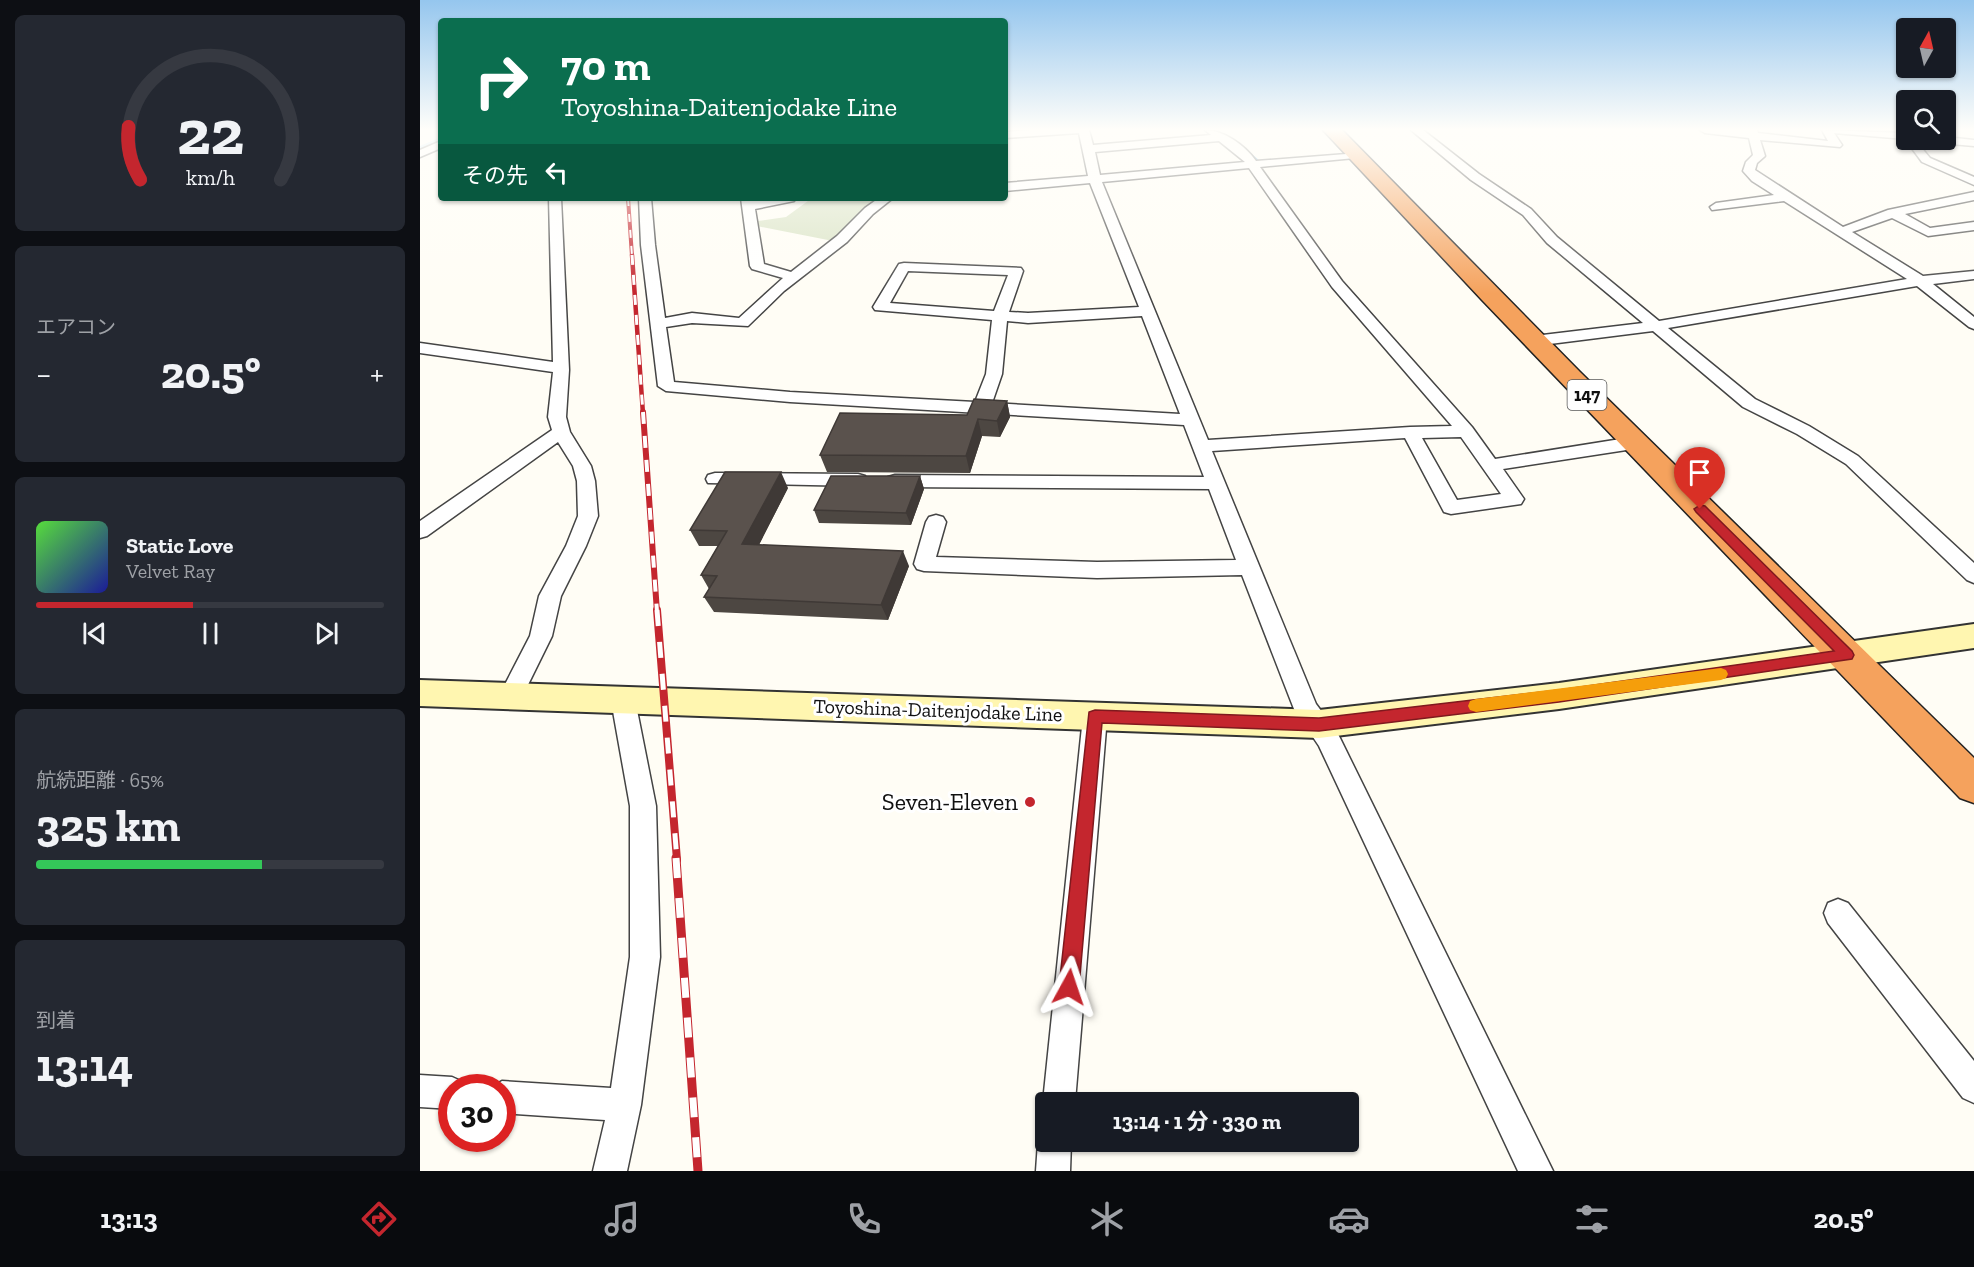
<!DOCTYPE html>
<html lang="ja">
<meta charset="utf-8">
<style>
body{margin:0;font-family:"Zilla Slab","Noto Sans JP",serif;background:#242831;color:#f1f3f6;height:100vh;display:flex;flex-direction:column;font-size:22px;white-space:nowrap}
*{box-sizing:border-box;margin:0}
p{font-size:20px;color:#9ea1a6}
.icon{flex:none;width:33px;height:33px;fill:none;stroke:currentColor;stroke-width:2;stroke-linecap:round;stroke-linejoin:round}
.map{position:relative;flex:1;overflow:hidden}
.sheet{display:flex;flex-direction:column;gap:15px;padding:15px;background:#0d0f14;width:420px}
.sheet>*{flex:none}
.top-card{position:absolute;left:18px;top:18px;width:570px;height:183px;border-radius:6px;box-shadow:0 2px 4px #0004;background:#0b6e4f;color:#fff;overflow:hidden}
.needle{width:39px;rotate:8deg}
.buttons{position:absolute;left:1476px;top:18px;display:grid;gap:12px}
.buttons a{display:grid;place-items:center;width:60px;height:60px;border-radius:6px;background:#171b24;box-shadow:0 2px 4px #0004;font-size:30px}
.speed{position:absolute;left:18px;top:1074px;display:flex;gap:12px;font-size:30px;font-weight:700;text-align:center}
.speed>*{display:grid;place-content:center;width:78px;height:78px;border-radius:50%;background:#171b24;box-shadow:0 2px 4px #0004;line-height:1}
.speed .limit{border:9px solid #d22;background:#fff;color:#111}
.pin{position:absolute;display:grid;place-items:center;width:51px;height:51px;color:#fff;margin:-62px -26px;border-radius:50% 50% 50% 0;rotate:-45deg;box-shadow:0 0 6px #0007}
.pin .icon{rotate:45deg}
.me{position:absolute;width:66px;margin:-33px;rotate:5deg;stroke-linejoin:round;filter:drop-shadow(0 0 4px #0008)}
.turn{display:flex;align-items:center;gap:21px;height:126px;padding:0 24px;font-size:27px}
.turn .icon{width:78px;height:78px;stroke-width:2.5}
.turn b{display:block;font-size:42px;line-height:51px}
.then{display:flex;align-items:center;height:57px;padding:0 24px;background:#0003;gap:12px;font-size:22px}
.big{font-size:45px;font-weight:700;line-height:1.1}
.sheet .card{flex:1;display:flex;flex-direction:column;justify-content:center;gap:9px;min-width:0;padding:0 21px;border-radius:9px;background:#242831}
.sheet .dial{align-items:center;gap:0}
.dial svg{height:156px;overflow:visible;fill:none;stroke:#363941;stroke-width:7;stroke-linecap:round;text-anchor:middle}
.dial text{fill:#f1f3f6;stroke:none}
.song{display:flex;align-items:center;gap:18px}
.cover{width:72px;height:72px;border-radius:9px;background:linear-gradient(135deg,hsl(110 70% 55%),hsl(240 70% 35%))}
.played{height:6px;border-radius:3px;background:linear-gradient(90deg,#c4262e 45%,#363941 45%)}
.keys{display:flex;justify-content:space-around;direction:ltr}
.heat{display:flex;justify-content:space-between;align-items:center;font-size:33px;direction:ltr}
.charge{height:9px;border-radius:4px;background:linear-gradient(90deg,#34c759 65%,#363941 0)}
.trip{position:absolute;left:615px;top:1092px;width:324px;height:60px;border-radius:6px;background:#171b24;box-shadow:0 2px 4px #0004;font-weight:700;line-height:60px;text-align:center}
.tab-bar{display:flex;height:96px;justify-content:space-around;align-items:center;background:#090b0e;color:#9ea1a6}
.tab-bar .icon{width:42px;height:42px}
.tab-bar .selected{color:#c4262e}
.tab-bar b{font-size:27px;color:#f1f3f6}
main{display:flex;flex:1;min-height:0}
.map>svg:first-child{display:block}
.cemetery{fill:#d9e3c4}
.lines{fill:none;stroke-linecap:round;stroke-linejoin:round}
.stream{stroke:#3f96cf;stroke-width:4}
.canal{fill:#b9e0f7;fill-rule:evenodd}
.street-casing{stroke:#444;stroke-width:3}
.secondary-casing{stroke:#333;stroke-width:4}
.highway-casing{stroke:#222;stroke-width:3}
.street{fill:#fff;fill-rule:evenodd}
.secondary{fill:#fff6b0;fill-rule:evenodd}
.highway{fill:#f5a25d;fill-rule:evenodd}
.rail-far4-casing{stroke:#c4262e;stroke-width:4}
.rail-far3-casing{stroke:#c4262e;stroke-width:4.5}
.rail-far2-casing{stroke:#c4262e;stroke-width:6}
.rail-far1-casing{stroke:#c4262e;stroke-width:8}
.rail-casing{stroke:#c4262e;stroke-width:9}
.rail-far4{stroke:#fff;stroke-width:2;stroke-dasharray:8;stroke-linecap:butt}
.rail-far3{stroke:#fff;stroke-width:3;stroke-dasharray:10;stroke-linecap:butt}
.rail-far2{stroke:#fff;stroke-width:4;stroke-dasharray:12;stroke-linecap:butt}
.rail-far1{stroke:#fff;stroke-width:5;stroke-dasharray:16;stroke-linecap:butt}
.rail{stroke:#fff;stroke-width:7;stroke-dasharray:20;stroke-linecap:butt}
.wall{fill:#4d4742}
.shaded-wall{fill:#3f3936}
.building{fill:#5a524d;stroke:#3f3936;stroke-width:1.5}
.route{fill:#c4262e;stroke:#7f191e;stroke-width:1.5}
.slow{fill:#f59e0b}
.poi-dot{fill:#c4262e;stroke:#fff;stroke-width:2}
.labels{text-anchor:middle;stroke-width:6;stroke-linejoin:round;paint-order:stroke}
.shield{fill:#fff;stroke:#585858;stroke-width:1.5}
.shield-label{font-size:18px;font-weight:bold;fill:#111}
.street-label{font-size:20px;fill:#111;stroke:#fff}
.near-poi-label{font-size:24px;fill:#111;stroke:#fff;text-anchor:end}
</style>
<main>
<section class="sheet">
<div class="card dial"><svg viewBox="0 0 100 80">
<path d="M14 69A42 42 0 1 1 86 69"/>
<path d="M14 69A42 42 0 0 1 8 42" stroke="#c4262e"/>
<text x="50" y="56" font-size="32" font-weight="700">22</text>
<text x="50" y="72" font-size="11">km/h</text>
</svg></div>
<div class="card"><p>エアコン</p>
<div class="heat"><a>−</a><b class="big">20.5°</b><a>+</a></div>
</div>
<div class="card">
<div class="song"><i class="cover"></i><div><b>Static Love</b><p>Velvet Ray</p></div></div>
<div class="played"></div>
<div class="keys"><svg class="icon" aria-label="previous" viewBox="0 0 24 24"><path d="M18 5L8 12l10 7zM5 5v14"/></svg><svg class="icon" aria-label="pause" viewBox="0 0 24 24"><path d="M8 5v14M16 5v14"/></svg><svg class="icon" aria-label="next" viewBox="0 0 24 24"><path d="M6 5l10 7-10 7zM19 5v14"/></svg></div>
</div>
<div class="card"><p>航続距離 · 65%</p><b class="big">325 km</b><div class="charge"></div></div>
<div class="card"><p>到着</p><b class="big">13:14</b></div>
</section>
<div class="map">
<svg width="1554" height="1171" viewBox="0 0 1554 1171">
<rect width="100%" height="100%" fill="#fffdf5"/>
<!-- cemetery -->
<path class="cemetery" d="M392,198H461C441,210 427,223 413,241L337,226L338,221L366,217Z"/>
<g class="lines">
<!-- stream -->
<path class="stream" d="M823,149L837,161"/>
<!-- canal -->
<path class="canal" d="M21,137V146L0,155V146Z"/>
<defs>
<path id="street" d="M611,130H669L673,145L791,135L785,130C803,130 825,145 836,161L939,153L941,155L935,158L840,167L922,281L1052,427L1075,459L1213,437L1219,439L1222,443L1219,447L1213,449L1083,469L1104,499L1101,504L1031,514L1024,512L985,438L792,451L896,704L917,732L1133,1171H1098L899,746L874,709L822,575L677,578L504,571L497,569L494,564L506,522L509,517L516,515L523,517L526,522L516,557L677,562L816,560L789,489L475,487L468,485L466,481L468,477L475,475L784,477L764,425L370,402L246,391L238,386L221,245L219,198H231L235,245L245,318L272,313L319,318L363,278L332,269L330,266L321,198H333L334,201L351,198H376L374,201L335,209L344,264L371,272L417,236L445,208L459,198H473L453,214L427,242L364,291L328,326L272,323L246,327L254,382L370,392L555,402L566,374L572,320L455,310L453,307L479,264L484,263L601,268L603,271L589,312L608,313L719,307L670,183L585,191V183L668,176L659,133L585,138V132ZM799,141L825,162L680,175L675,152ZM829,168L912,287L1032,426L990,427L788,440L682,182ZM488,271L588,275L574,311L470,303ZM722,316L760,414L572,403L582,374L587,321L608,323ZM1041,437L1081,494L1037,500L1002,438Z
M991,130H1003L1059,174L1111,209L1137,237L1239,321L1487,279L1364,201L1292,210L1290,207L1296,203L1354,195L1332,181L1323,171L1326,162L1333,155L1329,138L1285,133L1280,130H1337L1338,133L1408,141L1402,130L1486,133V140H1495L1510,158L1554,177V185L1502,162L1485,139L1414,133L1422,145L1420,147L1340,140L1345,156L1337,163L1335,170L1423,227L1468,210L1554,192V200L1485,214L1510,228L1554,222V230L1508,236L1472,218L1432,232L1503,276L1554,271V279L1513,284L1554,317V329L1549,327L1497,286L1248,328L1335,399L1389,426L1438,456L1554,563V583L1547,580L1426,464L1377,434L1323,407L1233,331L1114,346L1108,344L1106,341L1114,336L1223,323L1127,243L1103,215L1051,180Z
M1526,137L1554,140V146L1519,143L1513,140H1526Z
M21,141V148L0,157V150Z
M129,198H141L149,370L146,417L150,432L171,466L175,481L178,516L166,546L141,596L132,636L99,703L91,706L83,703L79,696L110,636L119,596L146,546L158,516L157,481L153,466L138,442L7,536L0,538V521L132,430L128,417L133,372L0,353V343L133,362Z
M295,473L438,474L445,476L447,480L445,484L438,486L288,483L286,479L288,475Z
M203,690L211,693L215,700L236,806L240,957L221,1105L207,1171H173L185,1120L82,1113V1088H70L82,1081L191,1088L210,957V806L191,700L195,693Z
M675,707L683,710L687,717L655,1102H626V1109L623,1102L663,717L667,710Z
M1418,899L1428,903L1554,1061V1103L1543,1098L1408,923L1404,913L1408,903Z
M0,1075L32,1077L43,1082L46,1088H32V1109L0,1107Z
M626,1129V1142H651L650,1171H616L618,1142Z"/>
<path id="secondary" d="M1554,624V648L1139,709L899,738L0,706V680L899,710L1139,683Z"/>
<path id="highway" d="M903,130H922L1160,372L1554,758V803L1540,798L1062,300Z"/>
</defs>
<!-- street casing -->
<use href="#street" class="street-casing"/>
<!-- secondary casing -->
<use href="#secondary" class="secondary-casing"/>
<!-- highway casing -->
<use href="#highway" class="highway-casing"/>
<!-- street -->
<use href="#street" class="street"/>
<!-- secondary -->
<use href="#secondary" class="secondary"/>
<!-- highway -->
<use href="#highway" class="highway"/>
<defs>
<path id="rail-far4" d="M208,198L212,256"/>
<path id="rail-far3" d="M212,255L223,414"/>
<path id="rail-far2" d="M223,412L237,612"/>
<path id="rail-far1" d="M237,610L257,860"/>
<path id="rail" d="M256,858L278,1171"/>
</defs>
<!-- rail-far4 casing -->
<use href="#rail-far4" class="rail-far4-casing"/>
<!-- rail-far3 casing -->
<use href="#rail-far3" class="rail-far3-casing"/>
<!-- rail-far2 casing -->
<use href="#rail-far2" class="rail-far2-casing"/>
<!-- rail-far1 casing -->
<use href="#rail-far1" class="rail-far1-casing"/>
<!-- rail casing -->
<use href="#rail" class="rail-casing"/>
<!-- rail-far4 -->
<use href="#rail-far4" class="rail-far4"/>
<!-- rail-far3 -->
<use href="#rail-far3" class="rail-far3"/>
<!-- rail-far2 -->
<use href="#rail-far2" class="rail-far2"/>
<!-- rail-far1 -->
<use href="#rail-far1" class="rail-far1"/>
<!-- rail -->
<use href="#rail" class="rail"/>
</g>
<!-- wall -->
<path class="wall" d="M587,401L590,417L580,437L562,436L550,473L407,472L400,455L547,415Z
M500,476L504,489L491,525L399,523L394,510Z
M368,488L339,545L489,566L468,620L294,612L284,597L289,589L281,575L298,546H279L270,530Z"/>
<!-- shaded-wall -->
<path class="shaded-wall" d="M587,401L590,417L580,437L577,421Z
M558,419L562,436L550,473L546,456Z
M361,472L368,488L331,560L322,544Z
M500,476L504,489L491,525L486,513Z
M483,551L489,566L468,620L461,605Z"/>
<!-- building -->
<path class="building" d="M554,399L587,401L577,421L558,419L546,456L400,455L420,413L547,415Z
M305,472H361L322,544L483,551L461,605L284,597L297,576L281,575L307,531L270,530Z
M411,476H500L486,513L394,510Z"/>
<!-- sky -->
<linearGradient id="sky" x2="0" y2="1"><stop stop-color="#95c6ee"/><stop offset="0.44" stop-color="#fffefa"/><stop offset="1" stop-color="#fffefa" stop-opacity="0"/></linearGradient>
<rect width="1554" height="294" fill="url(#sky)"/>
<!-- route -->
<path class="route" d="M1280,505L1285,506L1432,651L1434,655L1432,659L1139,702L899,731L682,723L659,987L656,994L649,997L642,994L639,987L669,712L675,710L899,718L1139,690L1414,651L1276,512L1274,509Z"/>
<!-- slow -->
<path class="slow" d="M1301,668L1306,670L1308,674L1306,678L1301,680L1056,712L1050,710L1048,706L1050,701L1056,699Z"/>
<!-- markers -->
<circle class="poi-dot" cx="610" cy="802" r="6"/>
<g class="labels">
<!-- shield labels -->
<rect class="shield" x="1147.5" y="380" width="39" height="30" rx="4.5"/>
<g class="shield-label">
<text x="1167" y="401">147</text>
</g>
<!-- street labels -->
<g class="street-label">
<text transform="translate(518 710) rotate(2)" y="7">Toyoshina-Daitenjodake Line</text>
</g>
<!-- near-poi labels -->
<g class="near-poi-label">
<text x="598" y="810">Seven-Eleven</text>
</g>
</g>
</svg>
<div class="buttons">
<a><svg class="needle" viewBox="-14 -14 28 28"><path d="M0-13l5 13h-10z" fill="#e53935"/><path d="M0 13l5-13h-10z" fill="#9ea1a6"/></svg></a>
<a><svg class="icon" aria-label="search" viewBox="0 0 24 24"><circle cx="10" cy="10" r="6"/><path d="M15 15l6 6"/></svg></a>
</div>
<div class="speed"><div class="limit">30</div></div>
<div class="pin" style="left:1280px;top:509px;background:#d93025"><svg class="icon" aria-label="arrive" viewBox="0 0 24 24"><path d="M6 21V4h12l-3 4 3 4H6"/></svg></div>
<svg class="me" style="left:649px;top:987px" viewBox="-20 -20 40 40"><path d="M0-17L14 15 0 8-14 15z" fill="#c4262e" stroke="#fff" stroke-width="4"/></svg>
<div class="trip">13:14 · 1 分 · 330 m</div>
<div class="top-card">
<div class="turn"><svg class="icon" aria-label="right" viewBox="0 0 24 24"><path d="M7 20v-9h11M14 6l5 5-5 5"/></svg><div><b>70 m</b>Toyoshina-Daitenjodake Line</div></div>
<div class="then">その先<svg class="icon" aria-label="left" viewBox="0 0 24 24"><path d="M17 20v-9H6M10 6l-5 5 5 5"/></svg></div>
</div>
</div>
</main>
<nav class="tab-bar">
<b>13:13</b>
<svg class="icon selected" aria-label="directions" viewBox="0 0 24 24"><path d="M12 3l9 9-9 9-9-9zM9 14v-3h6M13 9l2 2-2 2"/></svg>
<svg class="icon" aria-label="music" viewBox="0 0 24 24"><path d="M9 18V5l10-2v13"/><circle cx="6" cy="18" r="3"/><circle cx="16" cy="16" r="3"/></svg>
<svg class="icon" aria-label="phone" viewBox="0 0 24 24"><path d="M5 4h4l2 5-3 2q2 4 5 5l2-3 5 2v4C11 20 4 13 5 4z"/></svg>
<svg class="icon" aria-label="climate" viewBox="0 0 24 24"><path d="M12 3v18M4 7l16 10M4 17L20 7"/></svg>
<svg class="icon" aria-label="car" viewBox="0 0 24 24"><path d="M5 17H2v-5l4-1 3-4h7l3 4 3 1v5h-3M9 17h6M6 11h13"/><circle cx="7" cy="17" r="2"/><circle cx="17" cy="17" r="2"/></svg>
<svg class="icon" aria-label="filters" viewBox="0 0 24 24"><path d="M4 7h16M4 17h16"/><circle cx="9" cy="7" r="2"/><circle cx="15" cy="17" r="2"/></svg>
<b>20.5°</b>
</nav>
